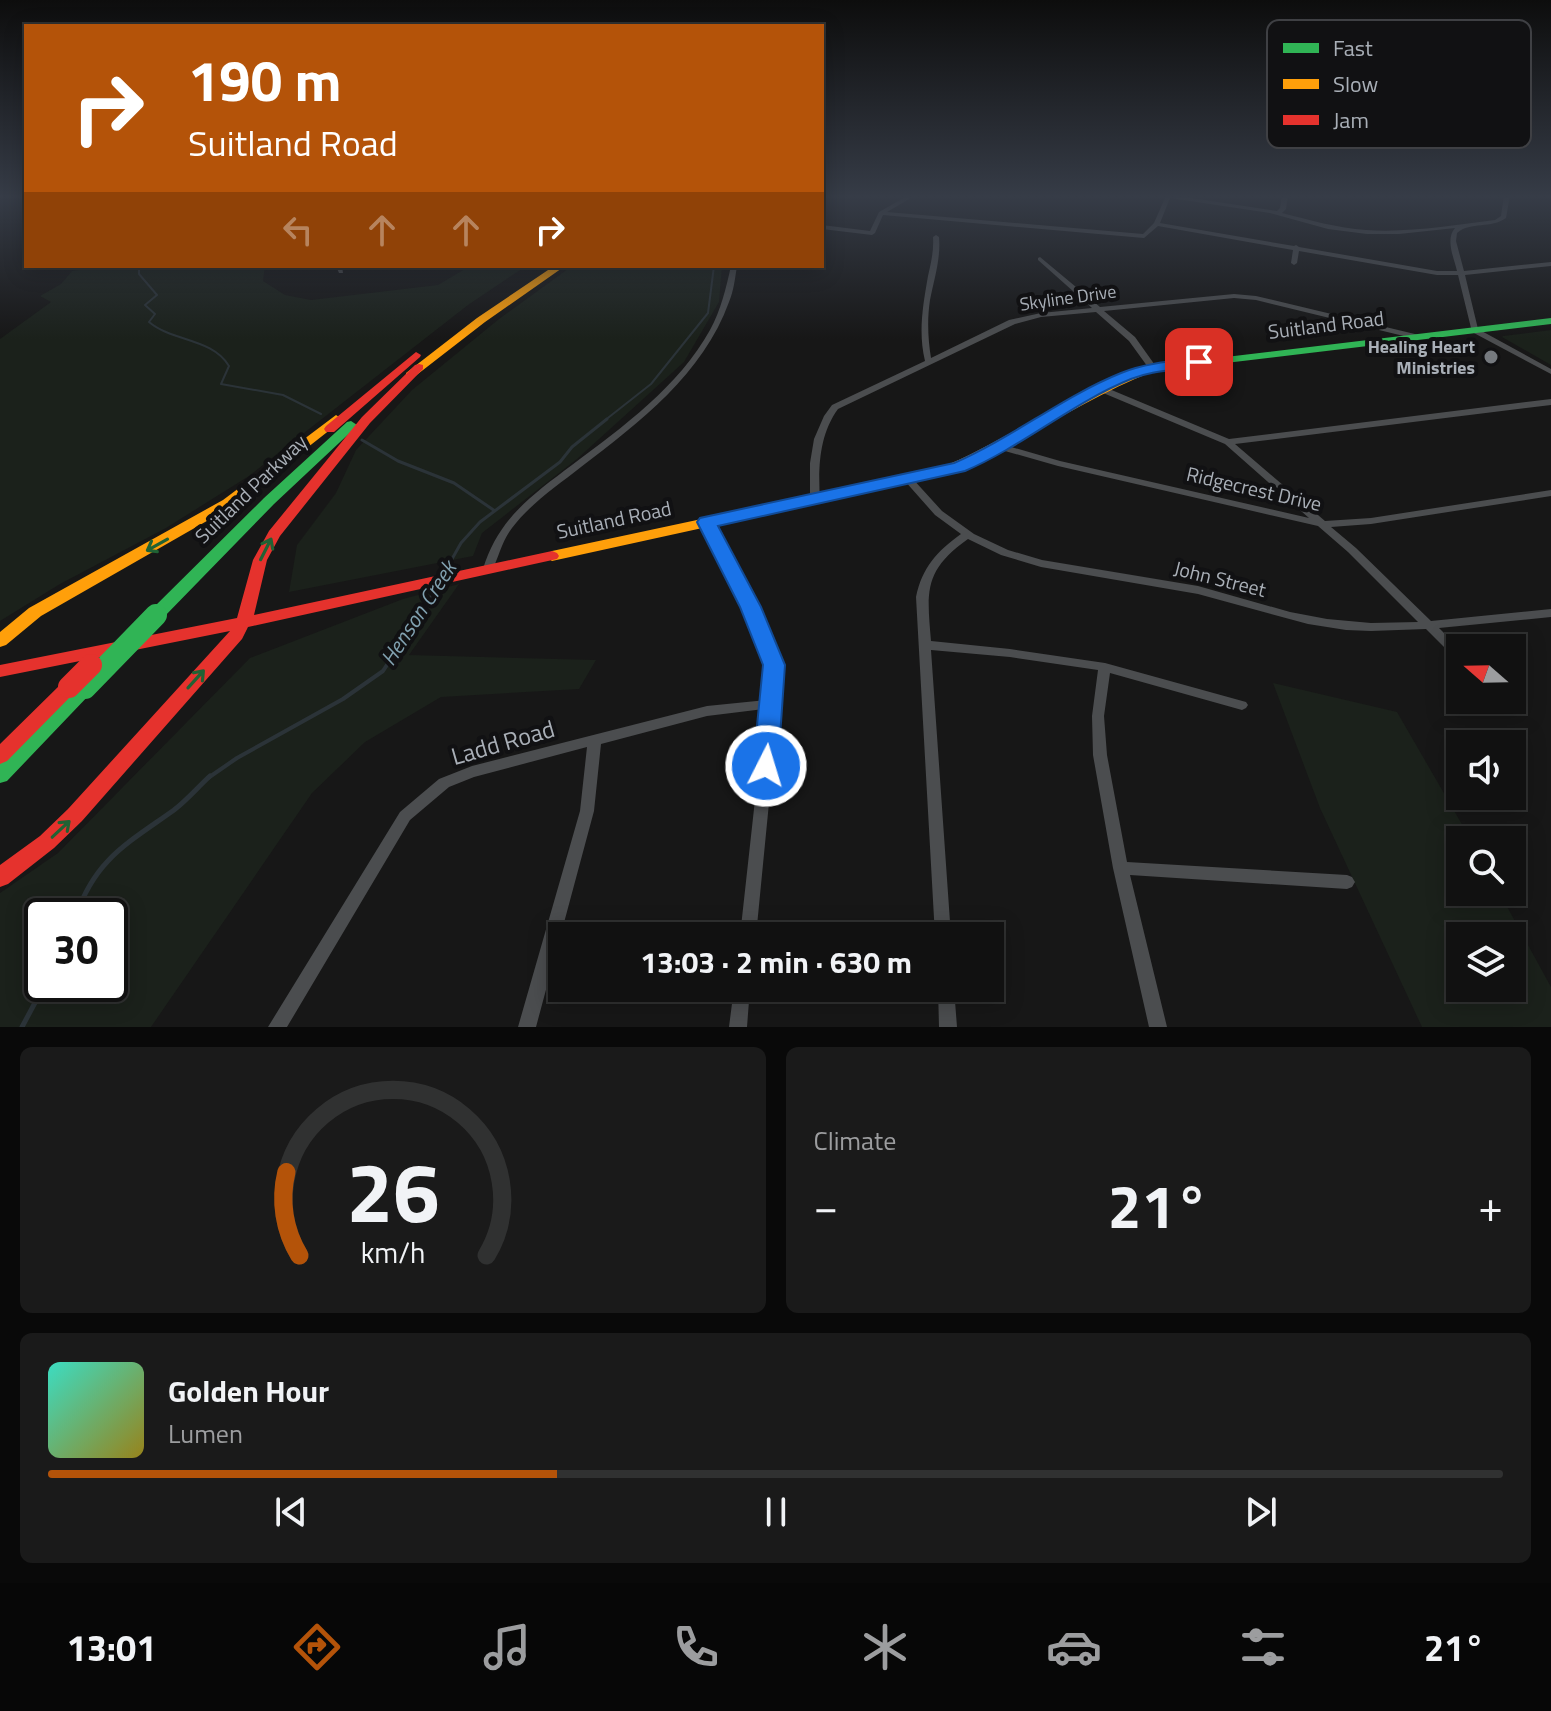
<!DOCTYPE html>
<meta charset="utf-8">
<style>
body{margin:0;font-family:"Titillium Web",sans-serif;background:#1a1a1a;color:#f1f3f6;height:100vh;display:flex;flex-direction:column;font-size:30px;white-space:nowrap}
*{box-sizing:border-box;margin:0}
p{font-size:26px;color:#9c9d9f}
.icon{flex:none;width:44px;height:44px;fill:none;stroke:currentColor;stroke-width:2;stroke-linecap:round;stroke-linejoin:round}
.map{position:relative;height:1027px;overflow:hidden}
.drawer{display:flex;flex-direction:column;gap:20px;padding:20px;background:#090909;flex:1}
.drawer>*{flex:none}
.top-card{position:absolute;left:24px;top:24px;width:800px;height:244px;border-radius:0px;box-shadow:0 4px 20px #0003,0 0 0 2px #303131;background:#b45309;color:#fff;overflow:hidden}
.needle{width:52px;rotate:290deg}
.buttons{position:absolute;left:1446px;top:634px;display:grid;gap:16px}
.buttons a{display:grid;place-items:center;width:80px;height:80px;border-radius:0px;background:#111;box-shadow:0 4px 20px #0003,0 0 0 2px #303131;font-size:40px}
.speed{position:absolute;left:24px;top:898px;display:flex;gap:16px;font-size:40px;font-weight:700;text-align:center}
.speed>*{display:grid;place-content:center;width:104px;height:104px;border-radius:50%;background:#111;box-shadow:0 4px 20px #0003,0 0 0 2px #303131;line-height:1}
.speed .limit{border:4px solid #111;border-radius:12px;background:#fff;color:#111}
.pin{position:absolute;display:grid;place-items:center;width:68px;height:68px;color:#fff;margin:-34px;border-radius:16px;box-shadow:0 4px 12px #0006}
.me{position:absolute;width:88px;margin:-44px;rotate:5deg;stroke-linejoin:round;filter:drop-shadow(0 0 6px #0008)}
.turn{display:flex;align-items:center;gap:28px;height:168px;padding:0 32px;font-size:36px}
.turn .icon{width:104px;height:104px;stroke-width:2.5}
.turn b{display:block;font-size:56px;line-height:68px}
.lanes{display:flex;align-items:center;height:76px;padding:0 32px;background:#0003;justify-content:center;gap:40px;direction:ltr}
.lanes .off{opacity:.35}
.big{font-size:60px;font-weight:700;line-height:1.1}
.drawer .widget{flex:1;display:flex;flex-direction:column;justify-content:center;gap:12px;min-width:0;padding:0 28px;border-radius:12px;background:#1a1a1a}
.drawer .dial{align-items:center;gap:0}
.dial svg{height:208px;overflow:visible;fill:none;stroke:#303131;stroke-width:7;stroke-linecap:round;text-anchor:middle}
.dial text{fill:#f1f3f6;stroke:none}
.song{display:flex;align-items:center;gap:24px}
.cover{width:96px;height:96px;border-radius:12px;background:linear-gradient(135deg,hsl(170 70% 55%),hsl(50 70% 35%))}
.played{height:8px;border-radius:4px;background:linear-gradient(90deg,#b45309 35%,#303131 35%)}
.keys{display:flex;justify-content:space-around;direction:ltr}
.heat{display:flex;justify-content:space-between;align-items:center;font-size:44px;direction:ltr}
.drawer .tiles{flex:1;display:grid;gap:20px;grid-template-columns:1fr 1fr}
.widget:last-child{grid-column:span 2}
.trip{position:absolute;left:548px;top:922px;width:456px;height:80px;border-radius:0px;background:#111;box-shadow:0 4px 20px #0003,0 0 0 2px #303131;font-weight:700;line-height:80px;text-align:center}
.tabs{display:flex;height:128px;justify-content:space-around;align-items:center;background:#070707;color:#9c9d9f}
.tabs .icon{width:56px;height:56px}
.tabs .selected{color:#b45309}
.tabs b{font-size:36px;color:#f1f3f6}
.map>svg:first-child{display:block}
.green{fill:#1b211b;fill-rule:evenodd}
.lines{fill:none;stroke-linecap:round;stroke-linejoin:round}
.stream-far3{stroke:#2b3338;stroke-width:2}
.stream-far2{stroke:#2b3338;stroke-width:3}
.stream-far1{stroke:#2b3338;stroke-width:4}
.stream{stroke:#2b3338;stroke-width:5}
.street{fill:#4b4d4f;fill-rule:evenodd}
.fast{fill:#30b455;fill-rule:evenodd}
.slow{fill:#ff9f0a;fill-rule:evenodd}
.jam{fill:#e5322d;fill-rule:evenodd}
.fast-bridge{stroke:#30b455;stroke-width:22}
.jam-bridge{stroke:#e5322d;stroke-width:22}
.oneway{stroke:#206234}
.route{fill:#1a73e8;stroke:#114b97;stroke-width:2}
.poi-dot{fill:#767a7f;stroke:#111113;stroke-width:3}
.labels{text-anchor:middle;stroke-width:8;stroke-linejoin:round;paint-order:stroke}
.far-street-label{font-size:18px;fill:#a9afb7;stroke:#111113}
.far-poi-label{font-size:18px;font-weight:bold;fill:#a9afb7;stroke:#111113;text-anchor:end}
.street-label{font-size:20px;fill:#a9afb7;stroke:#111113}
.water-label{font-size:22px;font-style:italic;fill:#81a1b0;stroke:#111113}
.near-street-label{font-size:24px;fill:#a9afb7;stroke:#111113}
.key{fill:#111113;stroke:#3f4044;stroke-width:2}
.key-label{font-size:22px;fill:#a9afb7}
</style>
<div class="map">
<svg width="1551" height="1027" viewBox="0 0 1551 1027">
<rect width="100%" height="100%" fill="#171717"/>
<!-- green -->
<path class="green" d="M110,266H265L263,281L285,295L311,300L438,285L470,266H526L468,305L249,476L166,528L60,584L0,621V339L51,302L40,296L61,284L72,271Z
M572,266H722L719,302L684,362L577,459L482,533L473,556L289,592L297,545L336,493L356,450L412,390L499,319Z
M1551,330V365L1502,337L1503,336Z
M459,584L409,655L596,660L579,689L441,697L365,742L312,793L151,1027H0V893L58,853L250,658L403,599ZM110,916V984H42V916Z
M1273,683L1397,712L1471,840H1460V892H1499L1551,987V1027H1422L1320,808ZM1460,936H1512V988H1460Z"/>
<g class="lines">
<!-- stream-far3 -->
<path class="stream-far3" d="M139,266V274L157,295L145,305L155,314L149,322C173,342 212,338 229,366L221,384L283,395L321,414
M604,421L651,384L708,313L714,266"/>
<!-- stream-far2 -->
<path class="stream-far2" d="M362,440L398,461L454,483L495,511
M443,575L461,543L480,522L560,462L572,447L607,419"/>
<!-- stream-far1 -->
<path class="stream-far1" d="M208,778L237,758L343,699L383,671L439,585"/>
<!-- stream -->
<path class="stream" d="M76,916C95,859 128,843 174,810C187,800 198,787 210,776
M22,1027L45,984"/>
<!-- street -->
<path class="street" d="M824,195H832L822,200V196Z
M909,195H916L887,212L1143,234L1154,223L1165,198L1155,195H1172L1277,211L1280,208L1282,195H1288L1286,209L1282,213C1310,220 1337,228 1366,230C1409,233 1453,225 1495,220L1501,216L1504,195H1510L1506,218C1491,229 1471,221 1457,233L1456,241L1464,271L1551,262V266L1465,275L1478,329L1551,369V374L1472,332L1458,275H1437L1299,251L1297,263L1294,265L1291,263L1293,250L1158,226L1144,238L883,215L875,233L872,235L822,229V225L870,231L879,212ZM1170,198L1270,213L1328,229L1367,234H1399L1455,228C1445,239 1454,258 1457,271H1437L1299,247L1296,245L1294,246L1160,223Z
M936,235L939,237C941,258 934,280 930,300C927,320 928,339 931,358L1009,320L1041,313L1092,308L1038,260V258L1040,257L1100,307L1234,294L1256,296L1419,335L1420,337L1416,339L1256,300L1234,298L1104,311L1135,337L1157,368L1153,370H1150L1129,341L1096,312L1041,317L1015,324L838,409C819,435 818,468 820,499L815,502L812,501L810,499V463L814,439L824,416L832,405L925,361C918,332 923,305 928,276C931,263 934,250 933,237Z
M336,266H342L343,273H339Z
M731,266H737C735,278 734,290 729,302C703,374 640,422 581,467C557,486 531,503 512,528C502,541 499,556 492,571H484L483,569C498,519 532,495 572,465C623,427 679,386 710,330C721,310 726,288 731,266Z
M1096,386H1102L1229,439L1551,399V405L1235,444L1325,521L1371,518L1551,490V496L1371,524L1331,527L1356,548L1431,621L1551,609V617L1439,628L1460,649V660L1456,659L1426,629L1371,631L1346,630L1308,624L1198,594L1041,567L1001,555L968,539C923,571 927,592 931,641L1010,649L1105,663L1246,702L1248,705L1246,708L1242,710L1110,673L1104,716L1107,755L1127,862L1347,875L1352,877L1355,882L1352,887L1347,889L1130,875L1167,1027H1149L1113,868L1093,755L1092,716L1098,670L1010,657L931,650L951,936H935L916,597C922,568 937,551 961,534L935,515L904,480L906,478H912L942,511L974,534L1008,550L1042,560L1198,586L1290,612L1327,619L1371,623L1418,622L1348,552L1318,526L1058,466L998,449L996,447L1001,444L1060,461L1309,518L1225,444L1096,390Z
M707,519L712,522C740,573 772,622 781,680L756,936H740L765,709L707,716L601,744L594,811L536,1027H518L580,811L587,747L474,777L449,787L410,820L287,1027H268L400,812L439,779L472,766L707,706L767,700C767,694 769,687 769,681C769,634 724,563 702,522Z
M734,988H750L747,1027H729Z
M938,988H954L957,1027H939Z"/>
<!-- fast -->
<path class="fast" d="M1551,318V324L1150,372L1144,369L1150,366Z
M351,421L357,425L355,428L274,504L162,619H150L148,615L150,611L264,498L347,422Z
M85,681L91,683L94,688L91,693L7,781L0,783V763L79,683Z"/>
<!-- slow -->
<path class="slow" d="M554,266H565L485,322L414,377H406V373L477,318Z
M1150,366L1154,367V371C1082,399 1020,445 949,474L552,561L545,556L552,551L940,468C1012,439 1075,388 1150,366Z
M336,415L342,419L340,422L233,506L41,616L6,645L0,647V632L29,608L223,500Z"/>
<!-- jam -->
<path class="jam" d="M416,352L421,355L420,357L334,432H326L324,429L326,426Z
M419,364L423,365V369L370,423L280,536L267,560L254,615L552,551L557,553L559,556L557,559L248,627L242,639L82,821L54,848L8,884L0,887V865L40,836L68,809L230,631L0,677V665L237,618L253,560L269,531L362,417L415,365Z
M67,682L73,684L76,689L73,694L7,761L0,764V744L61,684Z"/>
<!-- fast-bridge -->
<path class="fast-bridge" d="M85,688L156,615"/>
<!-- jam-bridge -->
<path class="jam-bridge" d="M69,687L91,665"/>
</g>
<!-- one-way arrows -->
<defs><path id="oneway-shaft" d="M-6 0H5M1.5-3L5.5 0L1.5 3" fill="none" stroke-width="1.6" stroke-linecap="round" stroke-linejoin="round" transform="scale(2)"/></defs>
<g class="oneway">
<use href="#oneway-shaft" transform="translate(157 545) rotate(151)"/>
<use href="#oneway-shaft" transform="translate(266 549) rotate(-63)"/>
<use href="#oneway-shaft" transform="translate(196 679) rotate(-48)"/>
<use href="#oneway-shaft" transform="translate(61 829) rotate(-43)"/>
</g>
<!-- sky -->
<linearGradient id="sky" x2="0" y2="1"><stop stop-color="#0d0d0d"/><stop offset="0.58" stop-color="#363c47"/><stop offset="1" stop-color="#363c47" stop-opacity="0"/></linearGradient>
<rect width="1551" height="339" fill="url(#sky)"/>
<!-- route -->
<path class="route" d="M1199,358L1204,359V365C1180,371 1155,369 1131,379C1072,403 1023,446 965,471L718,526L761,607L785,665L778,766L775,773L766,776L757,773L753,766L763,665L740,607L697,522L700,518L954,463C1012,438 1062,397 1121,373C1145,363 1173,361 1199,358Z"/>
<!-- markers -->
<circle class="poi-dot" cx="1491" cy="357" r="8"/>
<g class="labels">
<!-- far-street labels -->
<g class="far-street-label">
<text transform="translate(1068 298) rotate(-8)" y="6">Skyline Drive</text>
</g>
<!-- far-poi labels -->
<g class="far-poi-label">
<text x="1475" y="353">Healing Heart<tspan x="1475" dy="21">Ministries</tspan></text>
</g>
<!-- street labels -->
<g class="street-label">
<text transform="translate(1326 325) rotate(-7)" y="7">Suitland Road</text>
<text transform="translate(251 489) rotate(-44)" y="7">Suitland Parkway</text>
<text transform="translate(1254 489) rotate(13)" y="7">Ridgecrest Drive</text>
<text transform="translate(614 520) rotate(-12)" y="7">Suitland Road</text>
<text transform="translate(1220 579) rotate(14)" y="7">John Street</text>
</g>
<!-- water labels -->
<g class="water-label">
<text transform="translate(418 613) rotate(-57)" y="8">Henson Creek</text>
</g>
<!-- near-street labels -->
<g class="near-street-label">
<text transform="translate(503 743) rotate(-16)" y="8">Ladd Road</text>
</g>
</g>
<!-- legend -->
<rect x="1267" y="20" width="264" height="128" rx="12" class="key"/>
<rect x="1283" y="43" width="36" height="10" fill="#30b455"/>
<rect x="1283" y="79" width="36" height="10" fill="#ff9f0a"/>
<rect x="1283" y="115" width="36" height="10" fill="#e5322d"/>
<g class="key-label">
<text x="1333" y="56">Fast</text>
<text x="1333" y="92">Slow</text>
<text x="1333" y="128">Jam</text>
</g>
</svg>
<div class="buttons">
<a><svg class="needle" viewBox="-14 -14 28 28"><path d="M0-13l5 13h-10z" fill="#e53935"/><path d="M0 13l5-13h-10z" fill="#9c9d9f"/></svg></a>
<a><svg class="icon" aria-label="sound" viewBox="0 0 24 24"><path d="M4 9h4l5-4v14l-5-4H4zM17 9q2 3 0 6"/></svg></a>
<a><svg class="icon" aria-label="search" viewBox="0 0 24 24"><circle cx="10" cy="10" r="6"/><path d="M15 15l6 6"/></svg></a>
<a><svg class="icon" aria-label="layers" viewBox="0 0 24 24"><path d="M12 4l9 5-9 5-9-5zM3 14l9 5 9-5"/></svg></a>
</div>
<div class="speed"><div class="limit">30</div></div>
<div class="pin" style="left:1199px;top:362px;background:#d93025"><svg class="icon" aria-label="arrive" viewBox="0 0 24 24"><path d="M6 21V4h12l-3 4 3 4H6"/></svg></div>
<svg class="me" style="left:766px;top:766px" viewBox="-20 -20 40 40"><circle r="17" fill="#1a73e8" stroke="#fff" stroke-width="3"/><path d="M0-11L8 9 0 5-8 9z" fill="#fff"/></svg>
<div class="trip">13:03 · 2 min · 630 m</div>
<div class="top-card">
<div class="turn"><svg class="icon" aria-label="right" viewBox="0 0 24 24"><path d="M7 20v-9h11M14 6l5 5-5 5"/></svg><div><b>190 m</b>Suitland Road</div></div>
<div class="lanes"><svg class="icon off" aria-label="left" viewBox="0 0 24 24"><path d="M17 20v-9H6M10 6l-5 5 5 5"/></svg><svg class="icon off" aria-label="ahead" viewBox="0 0 24 24"><path d="M12 20V5M6 11l6-6 6 6"/></svg><svg class="icon off" aria-label="ahead" viewBox="0 0 24 24"><path d="M12 20V5M6 11l6-6 6 6"/></svg><svg class="icon" aria-label="right" viewBox="0 0 24 24"><path d="M7 20v-9h11M14 6l5 5-5 5"/></svg></div>
</div>
</div>
<section class="drawer">
<div class="tiles">
<div class="widget dial"><svg viewBox="0 0 100 80">
<path d="M14 69A42 42 0 1 1 86 69"/>
<path d="M14 69A42 42 0 0 1 9 37" stroke="#b45309"/>
<text x="50" y="56" font-size="32" font-weight="700">26</text>
<text x="50" y="72" font-size="11">km/h</text>
</svg></div>
<div class="widget"><p>Climate</p>
<div class="heat"><a>−</a><b class="big">21°</b><a>+</a></div>
</div>
<div class="widget">
<div class="song"><i class="cover"></i><div><b>Golden Hour</b><p>Lumen</p></div></div>
<div class="played"></div>
<div class="keys"><svg class="icon" aria-label="previous" viewBox="0 0 24 24"><path d="M18 5L8 12l10 7zM5 5v14"/></svg><svg class="icon" aria-label="pause" viewBox="0 0 24 24"><path d="M8 5v14M16 5v14"/></svg><svg class="icon" aria-label="next" viewBox="0 0 24 24"><path d="M6 5l10 7-10 7zM19 5v14"/></svg></div>
</div>
</div>
</section>
<nav class="tabs">
<b>13:01</b>
<svg class="icon selected" aria-label="directions" viewBox="0 0 24 24"><path d="M12 3l9 9-9 9-9-9zM9 14v-3h6M13 9l2 2-2 2"/></svg>
<svg class="icon" aria-label="music" viewBox="0 0 24 24"><path d="M9 18V5l10-2v13"/><circle cx="6" cy="18" r="3"/><circle cx="16" cy="16" r="3"/></svg>
<svg class="icon" aria-label="phone" viewBox="0 0 24 24"><path d="M5 4h4l2 5-3 2q2 4 5 5l2-3 5 2v4C11 20 4 13 5 4z"/></svg>
<svg class="icon" aria-label="climate" viewBox="0 0 24 24"><path d="M12 3v18M4 7l16 10M4 17L20 7"/></svg>
<svg class="icon" aria-label="car" viewBox="0 0 24 24"><path d="M5 17H2v-5l4-1 3-4h7l3 4 3 1v5h-3M9 17h6M6 11h13"/><circle cx="7" cy="17" r="2"/><circle cx="17" cy="17" r="2"/></svg>
<svg class="icon" aria-label="filters" viewBox="0 0 24 24"><path d="M4 7h16M4 17h16"/><circle cx="9" cy="7" r="2"/><circle cx="15" cy="17" r="2"/></svg>
<b>21°</b>
</nav>
